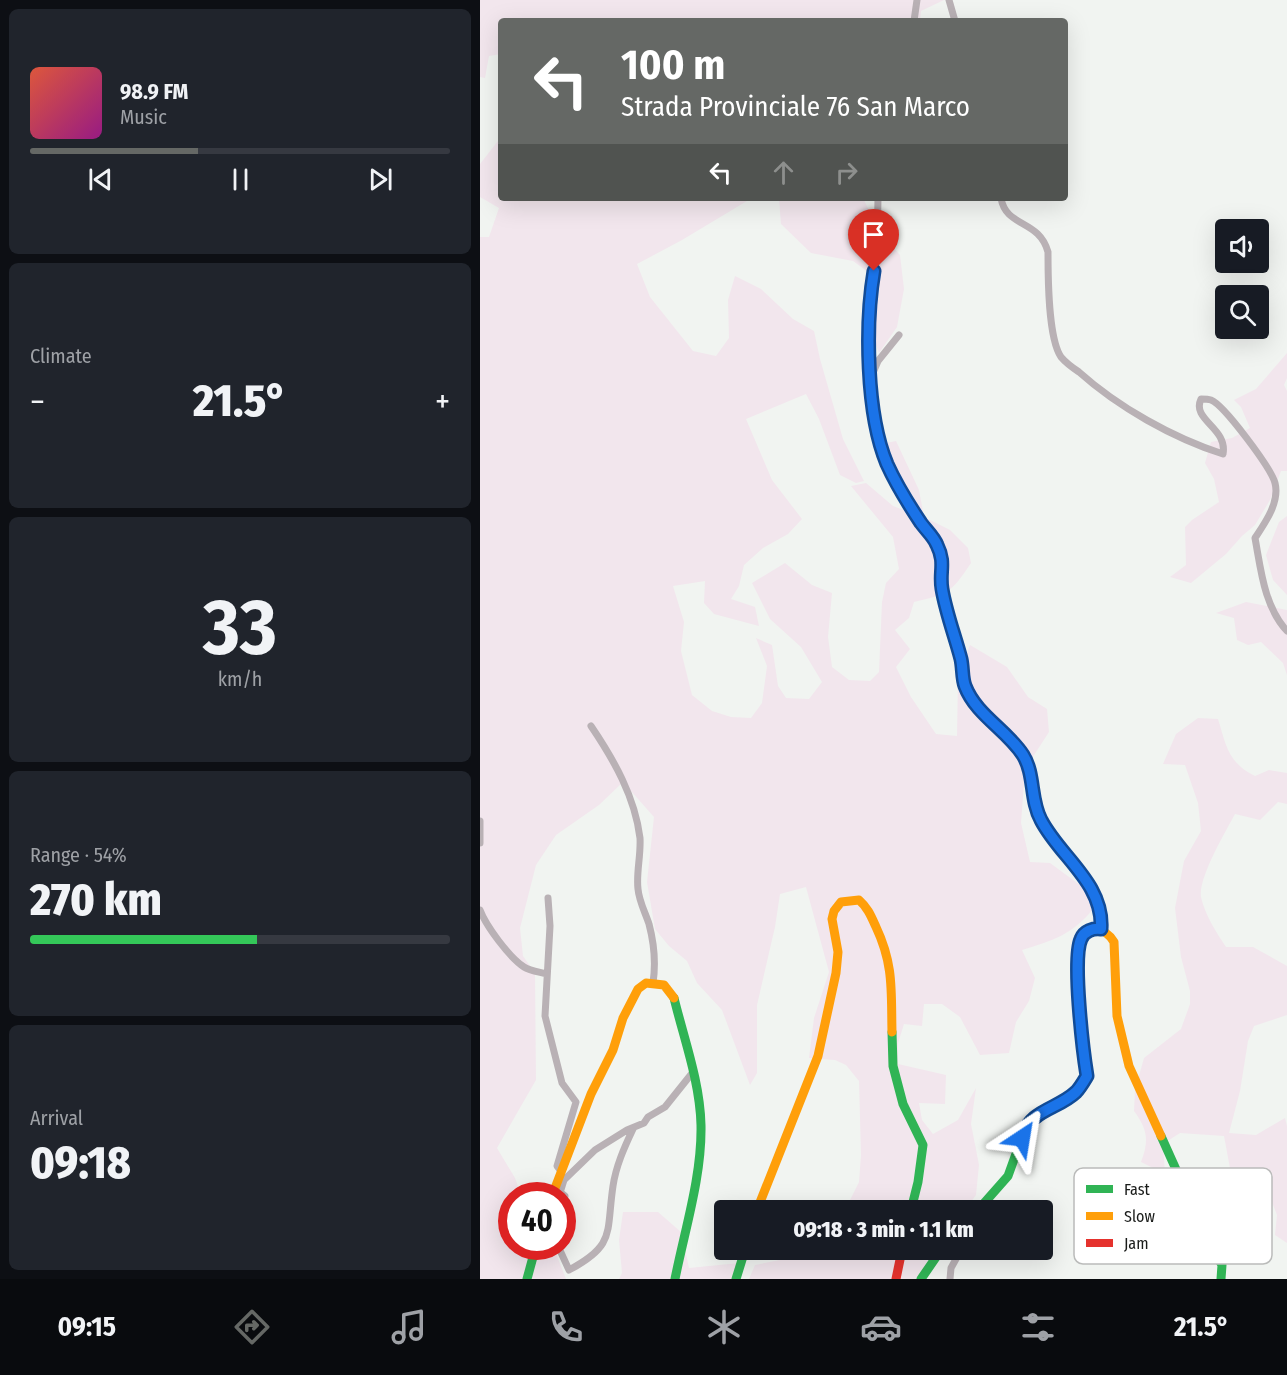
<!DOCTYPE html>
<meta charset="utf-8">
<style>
body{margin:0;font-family:"Fira Sans Condensed",sans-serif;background:#20242c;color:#f1f3f6;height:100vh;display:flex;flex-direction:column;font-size:22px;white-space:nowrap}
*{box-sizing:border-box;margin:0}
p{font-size:20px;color:#9ea1a6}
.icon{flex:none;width:33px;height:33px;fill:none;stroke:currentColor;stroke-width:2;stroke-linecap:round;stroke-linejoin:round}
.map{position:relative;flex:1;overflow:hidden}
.details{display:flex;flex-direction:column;gap:9px;padding:9px;background:#0d0f14;width:480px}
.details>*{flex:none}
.hud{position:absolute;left:18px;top:18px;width:570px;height:183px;border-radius:6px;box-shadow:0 6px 24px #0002;background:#656865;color:#fff;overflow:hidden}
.controls{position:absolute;left:735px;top:219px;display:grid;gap:12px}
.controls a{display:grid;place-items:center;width:54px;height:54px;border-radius:6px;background:#171b24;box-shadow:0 6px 24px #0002;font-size:30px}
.speed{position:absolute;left:18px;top:1182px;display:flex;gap:12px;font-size:30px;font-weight:700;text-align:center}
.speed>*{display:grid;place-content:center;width:78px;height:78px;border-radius:50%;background:#171b24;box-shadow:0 6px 24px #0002;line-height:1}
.speed .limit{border:9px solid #d22;background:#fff;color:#111}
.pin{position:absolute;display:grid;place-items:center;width:51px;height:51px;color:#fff;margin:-62px -26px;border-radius:50% 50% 50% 0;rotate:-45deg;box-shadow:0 0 6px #0007}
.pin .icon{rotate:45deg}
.me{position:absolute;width:66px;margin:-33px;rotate:33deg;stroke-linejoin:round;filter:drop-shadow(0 0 4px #0008)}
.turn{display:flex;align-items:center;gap:21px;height:126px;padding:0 24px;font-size:27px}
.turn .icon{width:78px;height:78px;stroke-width:2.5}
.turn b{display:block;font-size:42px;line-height:51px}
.lanes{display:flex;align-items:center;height:57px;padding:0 24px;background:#0003;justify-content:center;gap:30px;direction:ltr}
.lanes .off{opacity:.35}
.big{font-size:45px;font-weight:800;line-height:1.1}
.details .tile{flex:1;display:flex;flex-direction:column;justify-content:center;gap:9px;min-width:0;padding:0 21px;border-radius:9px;background:#20242c}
.details .dial{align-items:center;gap:0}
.dial b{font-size:78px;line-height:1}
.song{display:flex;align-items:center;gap:18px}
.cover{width:72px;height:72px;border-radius:9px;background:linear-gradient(135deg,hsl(10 70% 55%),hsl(310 70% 35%))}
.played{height:6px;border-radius:3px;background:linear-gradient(90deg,#656865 40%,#363941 40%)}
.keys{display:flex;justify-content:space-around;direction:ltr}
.heat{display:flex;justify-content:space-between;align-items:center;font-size:33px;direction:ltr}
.charge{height:9px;border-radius:4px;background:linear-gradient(90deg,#34c759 54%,#363941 0)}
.trip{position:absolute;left:234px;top:1200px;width:339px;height:60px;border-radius:6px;background:#171b24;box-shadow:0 6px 24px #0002;font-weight:800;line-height:60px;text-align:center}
.tabs{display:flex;height:96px;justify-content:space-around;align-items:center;background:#090b0e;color:#9ea1a6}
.tabs .icon{width:42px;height:42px}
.tabs .current{color:#656865}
.tabs b{font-size:27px;color:#f1f3f6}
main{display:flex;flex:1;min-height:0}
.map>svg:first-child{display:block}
.green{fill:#f2e6ed}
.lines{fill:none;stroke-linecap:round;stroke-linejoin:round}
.street{stroke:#b9b1b5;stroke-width:7}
.fast{stroke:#30b455;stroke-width:9}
.slow{stroke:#ff9f0a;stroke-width:9}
.jam{stroke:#e5322d;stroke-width:9}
.route-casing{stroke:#114b97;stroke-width:15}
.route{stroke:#1a73e8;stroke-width:10}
.key{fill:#fff;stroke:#babbba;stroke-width:1.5}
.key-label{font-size:16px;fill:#1a1c1a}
</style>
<main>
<section class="details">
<div class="tile">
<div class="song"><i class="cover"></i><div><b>98.9 FM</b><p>Music</p></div></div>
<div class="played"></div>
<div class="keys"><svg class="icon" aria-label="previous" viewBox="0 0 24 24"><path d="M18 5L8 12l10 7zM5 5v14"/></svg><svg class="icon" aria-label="pause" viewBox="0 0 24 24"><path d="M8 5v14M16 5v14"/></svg><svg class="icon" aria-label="next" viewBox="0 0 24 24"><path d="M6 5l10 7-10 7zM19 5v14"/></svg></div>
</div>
<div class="tile"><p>Climate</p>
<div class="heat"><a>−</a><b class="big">21.5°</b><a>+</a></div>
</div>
<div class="tile dial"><b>33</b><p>km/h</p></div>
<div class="tile"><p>Range · 54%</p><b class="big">270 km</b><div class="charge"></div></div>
<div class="tile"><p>Arrival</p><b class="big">09:18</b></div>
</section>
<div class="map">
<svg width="807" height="1279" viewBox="0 0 807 1279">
<rect width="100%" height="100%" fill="#f1f4f1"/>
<!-- green -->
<path class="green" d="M0,0H464L441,11L440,21H21V54L9,56L5,78L0,77Z
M21,137V198H272L202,240L157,264L170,297L213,351L236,356L249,338L248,300L255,276L281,289L313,319L334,331L340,359L363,439L384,481L376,483L360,475L339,419L326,394L266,419L292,480L322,519L308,534L283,548L264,565L259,586L251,599L275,607L279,626L234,614L224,603L225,581L193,586L204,622L201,651L212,695L232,711L251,717L271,718L282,703L287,666L276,638L292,645L298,686L306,698L329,699L342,682L321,647L290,619L272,583L305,563L332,585L352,593L348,637L352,667L369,680L390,681L399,672L402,602L406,583L419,569L413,537L371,486L386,483L413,506L429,512L406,443L416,441L439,490L444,517L470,530L488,548L491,563C471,593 468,594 434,602L429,618L415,630L430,649L416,667L431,697L456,734L477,736L478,679L490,645L527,667L548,697L567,709L569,732L545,769L541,823L550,862L570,863L600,885L605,883L614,908C592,935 574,940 542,950L555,978L549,1001L536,1022L529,1053L500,1055L480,1017L462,1004H444L442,1026L424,1024L418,1043V1064L466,1075L465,1104L439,1103L442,1120L453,1134L478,1120L496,1088L491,1124L499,1165L496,1195L485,1210H365L379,1182L381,1155L379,1081L366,1065L355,1060L329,1058L334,1018L349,972L326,887L300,894L295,927L277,1005V1073L270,1085L242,1010L217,983L207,961L189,946L175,929L167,882L174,817L143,782L119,805L76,835L56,865L40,928L43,956L55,973L56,1080L17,1148L35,1178L41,1195L32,1196V1246L70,1247L77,1256L86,1279H0V237H9L19,208L0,197V164Z
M299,198H383L399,231L420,255L424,289L417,327L399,353L392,334L395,277L373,261L331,253L301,224Z
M807,353V378L804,385L807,391V471H801L790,500L775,525L762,536L746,554L711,583L690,577L706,565L705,527L712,520L739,502L734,479L725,463L731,442L752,438L770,428L761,407L754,400L776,389Z
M807,516V595L793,580L786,555L799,522Z
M766,602L807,610V675L803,663L781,642L768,645L757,640L754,618L736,613Z
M718,718L738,719C746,745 748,763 775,776L789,770L807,773V804L798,802L780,820L755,814C746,831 718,878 721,897C725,915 736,932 746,947H773L807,966V1015L774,1026L768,1041L760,1091L749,1133L776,1135L805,1118L807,1126V1243L795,1235L797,1215L792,1202L778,1197L755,1195L744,1136L700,1133L683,1144L685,1174L661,1162C669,1141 668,1130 654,1111L655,1090L664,1058L701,1029L710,1004V991L701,957L695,908L704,861L721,831L718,803L705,765L683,764L696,734Z
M143,1212H178L201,1232L209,1268L259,1263L253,1279H139L142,1273L139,1240Z
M320,1250H454L438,1279H269L275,1265L305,1259Z"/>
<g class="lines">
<!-- street -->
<path class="street" d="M469,0L475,21
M434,21L437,0
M398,198L397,250L390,291L389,342L397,434L407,464L441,523L457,544L464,565L461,585L464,601L482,661L485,686L497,706L523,730L545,757L560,820L609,885L617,905L621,929
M521,198C526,228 559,219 568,252C568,277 568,338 581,357C586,363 593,368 599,372C638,407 693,438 743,454C748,428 711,420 721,399C724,399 728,399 731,400C744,405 791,468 795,483C800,502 785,523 775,538C781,570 784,606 807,631
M392,375L398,361L419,335
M111,726C134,760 155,797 160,838C161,856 156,873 158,889C159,901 165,912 169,924C174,943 176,963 173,983
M0,821V843
M68,898L70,926L65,1016L82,1083L96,1102L77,1166L81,1171
M0,910C6,926 29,957 44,967C50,971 60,972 67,974
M80,1192L85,1196L82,1210
M79,1196L84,1180L115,1150L147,1130L164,1123L168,1117L185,1107L213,1072
M78,1246L89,1270C136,1245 126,1233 133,1186C136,1166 144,1148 153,1129
M470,1279L471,1268L481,1250"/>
<!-- fast -->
<path class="fast" d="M194,998C204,1039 220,1082 221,1125C222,1176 205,1229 195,1279
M412,1032L413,1066L423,1104L443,1145L438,1182L431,1210
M681,1136L730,1245L742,1265L741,1279
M498,1210L528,1176L546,1126L560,1111L596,1092L607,1076L602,1050L598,953L600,942
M47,1279L56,1246
M256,1279L265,1250
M441,1279L461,1250"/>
<!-- slow -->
<path class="slow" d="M600,942C607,924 625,927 634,942L637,1016L649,1066L681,1136
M72,1196L111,1094L133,1050L143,1018L158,989L166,983L184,985L194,998
M277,1210L338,1056L356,973L358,952L352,919L354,911L361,902L379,900C388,908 391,916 396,927C414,965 411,991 412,1032"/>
<!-- jam -->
<path class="jam" d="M416,1279L422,1250"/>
</g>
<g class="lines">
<defs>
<path id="route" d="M394,271C385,324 386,414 407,464C416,484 429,505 441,523C446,530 454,537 457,545C466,563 459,572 462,589C466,613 475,636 481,659C483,668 482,678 485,686C496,715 527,730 543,755C555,774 550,800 561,820C580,857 624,883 621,929C613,928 604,931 601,939C592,959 603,1051 607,1076C604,1081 600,1088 596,1092C577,1110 550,1109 542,1138"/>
</defs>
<!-- route casing -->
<use href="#route" class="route-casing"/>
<!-- route -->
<use href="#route" class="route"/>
</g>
<!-- legend -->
<rect x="594" y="1168" width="198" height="96" rx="9" class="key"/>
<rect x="606" y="1185" width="27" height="8" fill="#30b455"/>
<rect x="606" y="1212" width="27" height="8" fill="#ff9f0a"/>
<rect x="606" y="1239" width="27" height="8" fill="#e5322d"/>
<g class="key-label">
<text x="644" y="1195">Fast</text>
<text x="644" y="1222">Slow</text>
<text x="644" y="1249">Jam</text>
</g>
</svg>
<div class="controls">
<a><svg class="icon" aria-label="sound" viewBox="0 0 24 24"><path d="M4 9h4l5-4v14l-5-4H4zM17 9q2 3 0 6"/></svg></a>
<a><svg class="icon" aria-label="search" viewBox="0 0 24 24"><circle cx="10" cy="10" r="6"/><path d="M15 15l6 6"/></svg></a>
</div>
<div class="speed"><div class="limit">40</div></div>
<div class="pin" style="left:394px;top:271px;background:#d93025"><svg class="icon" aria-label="arrive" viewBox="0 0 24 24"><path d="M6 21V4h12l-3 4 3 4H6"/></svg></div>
<svg class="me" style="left:542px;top:1138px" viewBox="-20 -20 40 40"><path d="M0-17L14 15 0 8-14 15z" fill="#1a73e8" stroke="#fff" stroke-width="4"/></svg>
<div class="trip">09:18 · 3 min · 1.1 km</div>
<div class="hud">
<div class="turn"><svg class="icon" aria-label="left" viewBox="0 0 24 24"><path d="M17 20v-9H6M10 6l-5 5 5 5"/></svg><div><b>100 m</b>Strada Provinciale 76 San Marco</div></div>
<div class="lanes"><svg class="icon" aria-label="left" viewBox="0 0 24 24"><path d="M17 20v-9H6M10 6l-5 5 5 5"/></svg><svg class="icon off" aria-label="ahead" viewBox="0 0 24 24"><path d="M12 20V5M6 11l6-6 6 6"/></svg><svg class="icon off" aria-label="right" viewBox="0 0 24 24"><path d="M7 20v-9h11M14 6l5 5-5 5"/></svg></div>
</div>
</div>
</main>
<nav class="tabs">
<b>09:15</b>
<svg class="icon current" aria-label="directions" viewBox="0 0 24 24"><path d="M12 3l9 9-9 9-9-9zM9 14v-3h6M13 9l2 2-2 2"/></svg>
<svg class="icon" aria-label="music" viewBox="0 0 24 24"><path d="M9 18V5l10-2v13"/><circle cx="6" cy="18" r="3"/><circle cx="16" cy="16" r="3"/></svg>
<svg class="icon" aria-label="phone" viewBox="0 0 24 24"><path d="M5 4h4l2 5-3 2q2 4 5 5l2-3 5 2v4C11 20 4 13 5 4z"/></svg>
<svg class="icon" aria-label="climate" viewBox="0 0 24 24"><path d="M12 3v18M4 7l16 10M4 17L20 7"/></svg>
<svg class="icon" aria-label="car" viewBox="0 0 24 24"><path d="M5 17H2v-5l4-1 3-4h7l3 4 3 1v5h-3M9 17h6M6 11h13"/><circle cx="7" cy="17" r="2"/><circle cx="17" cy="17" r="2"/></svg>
<svg class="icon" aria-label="filters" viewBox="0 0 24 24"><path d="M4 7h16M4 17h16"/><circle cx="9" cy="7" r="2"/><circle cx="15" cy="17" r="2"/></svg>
<b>21.5°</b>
</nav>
